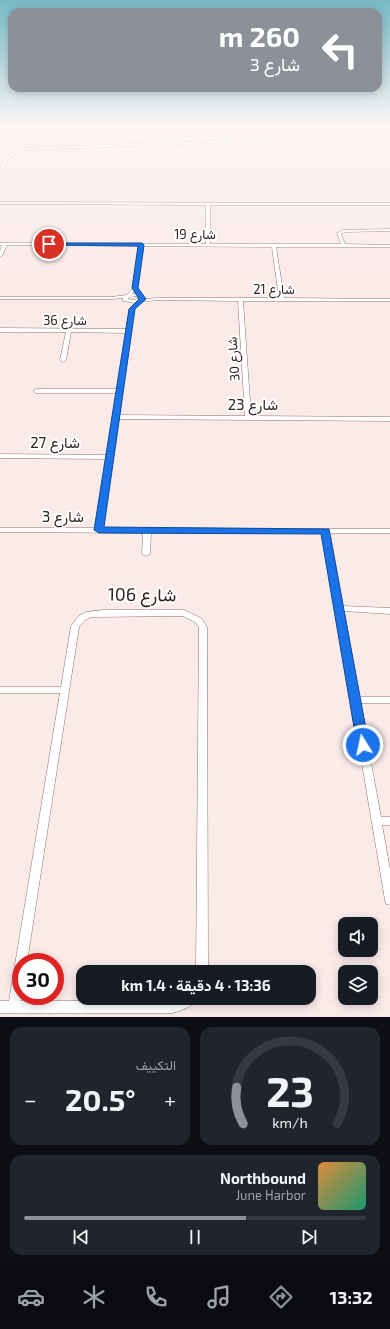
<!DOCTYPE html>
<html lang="ar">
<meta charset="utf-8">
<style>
body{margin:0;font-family:"Exo 2",Vazirmatn,sans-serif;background:#20242c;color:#f1f3f6;direction:rtl;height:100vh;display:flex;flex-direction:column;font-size:15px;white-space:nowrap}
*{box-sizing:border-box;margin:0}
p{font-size:13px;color:#9ea1a6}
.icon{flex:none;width:22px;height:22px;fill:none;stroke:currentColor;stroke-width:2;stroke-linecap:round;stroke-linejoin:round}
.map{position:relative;height:1017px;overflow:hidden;direction:ltr}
.panel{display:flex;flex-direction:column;gap:10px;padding:10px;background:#0d0f14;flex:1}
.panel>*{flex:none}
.hud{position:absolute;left:8px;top:8px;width:374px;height:84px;border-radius:12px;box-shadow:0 2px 10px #0003;direction:rtl;background:#8c9099;color:#fff;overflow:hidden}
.controls{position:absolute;left:338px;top:917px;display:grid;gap:8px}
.controls a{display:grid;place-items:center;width:40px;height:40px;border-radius:8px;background:#171b24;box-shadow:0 2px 10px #0003;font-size:20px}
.speed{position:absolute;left:12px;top:953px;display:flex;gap:8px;font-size:20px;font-weight:700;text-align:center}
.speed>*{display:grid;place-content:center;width:52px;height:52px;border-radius:50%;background:#171b24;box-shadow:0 2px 10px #0003;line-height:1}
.speed .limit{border:6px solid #d22;background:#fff;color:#111}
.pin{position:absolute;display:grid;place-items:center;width:34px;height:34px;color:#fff;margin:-17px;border:2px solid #fff;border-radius:50%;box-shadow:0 1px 4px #0007}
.me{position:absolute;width:44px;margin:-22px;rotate:350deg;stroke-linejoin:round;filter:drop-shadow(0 0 3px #0008)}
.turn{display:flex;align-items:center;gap:14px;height:84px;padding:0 16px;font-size:18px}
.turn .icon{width:52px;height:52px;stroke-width:2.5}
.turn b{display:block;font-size:28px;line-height:34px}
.big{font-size:30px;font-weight:700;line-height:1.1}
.panel .card{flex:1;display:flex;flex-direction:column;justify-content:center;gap:6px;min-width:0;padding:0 14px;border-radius:12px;background:#20242c}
.panel .dial{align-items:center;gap:0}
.dial svg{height:104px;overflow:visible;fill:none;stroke:#363941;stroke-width:7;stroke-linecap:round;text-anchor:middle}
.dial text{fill:#f1f3f6;stroke:none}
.song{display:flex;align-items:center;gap:12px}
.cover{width:48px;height:48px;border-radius:6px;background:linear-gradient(135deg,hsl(30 70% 55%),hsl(160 70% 35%))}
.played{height:4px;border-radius:2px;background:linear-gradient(90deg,#8c9099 65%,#363941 65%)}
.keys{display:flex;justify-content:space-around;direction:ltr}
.heat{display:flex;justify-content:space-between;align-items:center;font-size:22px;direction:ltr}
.panel .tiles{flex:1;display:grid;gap:10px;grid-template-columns:1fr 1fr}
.card:last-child{grid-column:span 2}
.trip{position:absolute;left:76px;top:965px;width:240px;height:40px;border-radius:12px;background:#171b24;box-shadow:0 2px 10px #0003;font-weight:700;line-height:40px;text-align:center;direction:rtl}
.tabs{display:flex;height:64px;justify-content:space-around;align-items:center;background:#090b0e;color:#9ea1a6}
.tabs .icon{width:28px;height:28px}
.tabs .on{color:#8c9099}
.tabs b{font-size:18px;color:#f1f3f6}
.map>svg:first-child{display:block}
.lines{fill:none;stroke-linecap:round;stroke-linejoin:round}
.minor-casing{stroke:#91706d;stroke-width:1}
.minor{fill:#fff;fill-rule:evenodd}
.route{fill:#1a73e8;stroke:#114b97}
.labels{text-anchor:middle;stroke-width:4;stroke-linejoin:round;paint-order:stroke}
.far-street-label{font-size:13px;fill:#302221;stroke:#fff}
.street-label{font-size:15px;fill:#302221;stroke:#fff}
.near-street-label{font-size:18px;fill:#302221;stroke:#fff}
</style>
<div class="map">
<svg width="390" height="1017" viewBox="0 0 390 1017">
<rect width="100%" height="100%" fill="#faebe9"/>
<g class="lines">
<defs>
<path id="minor" d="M258,128H262L268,141L24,150L9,158L2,171L0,172C0,159 12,153 23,148L265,139Z
M0,202L390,203V205H210V244H341L337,233L343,230L390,229V231L345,232L341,234L345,244L390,245V247H276L284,298L390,299V301H243L251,416L390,417V421L119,419L103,528L390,529V533H330L343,606L390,608V614L344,611L359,697H390V703H360L381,817H390V825H382L390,869V905L386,904L385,900L323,533H151L150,554L146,556L142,554L143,533L0,532V528H96L106,459L0,458V454L107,455L117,393H36L33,391L36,389H117L126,333L71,332L66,360L63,362L60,360L66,332H0V328L126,329L130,309L135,303L123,301V298L111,299H0V297H111L127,295L133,288L140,246L7,245L2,256L0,257V251L2,245H0V243L206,244V205L0,204ZM144,246L272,247L279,298H157L144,299L143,295L132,294L137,288ZM134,296L139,297V298L134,300L128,299V298ZM157,300L238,301L245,416L119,415L134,309L141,302Z
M104,610H184L201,618L207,627L208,972H196L199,627L195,622L183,616L91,617L85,620L79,627L27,962H21V1001H173L180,998H197C193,1007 182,1010 173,1013H0V1001H9L60,693H0V687H61L71,626L79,616L86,612Z"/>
</defs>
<!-- minor casing -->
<use href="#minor" class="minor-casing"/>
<!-- minor -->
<use href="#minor" class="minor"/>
</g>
<!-- sky -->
<linearGradient id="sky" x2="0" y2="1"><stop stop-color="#77bac6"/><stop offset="0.47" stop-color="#fdf6f5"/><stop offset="1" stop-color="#fdf6f5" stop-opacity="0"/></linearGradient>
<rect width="390" height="271" fill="url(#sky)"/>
<!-- route -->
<path class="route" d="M49,243H142L144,245L138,288L146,299L135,309L104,527L329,529L369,745L367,749L363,750L359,749L357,745L321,534L99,533L94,530L129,309L139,299L132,288L138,246L47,245Z"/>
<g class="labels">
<!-- far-street labels -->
<g class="far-street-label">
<text x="195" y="239">شارع 19</text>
<text x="274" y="294">شارع 21</text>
<text x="65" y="325">شارع 36</text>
<text transform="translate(233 359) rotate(-94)" y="5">شارع 30</text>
</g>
<!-- street labels -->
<g class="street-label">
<text x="253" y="410">شارع 23</text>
<text x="55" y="448">شارع 27</text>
<text x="63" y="522">شارع 3</text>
</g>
<!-- near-street labels -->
<g class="near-street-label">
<text transform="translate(142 595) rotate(1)" y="6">شارع 106</text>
</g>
</g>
</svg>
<div class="controls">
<a><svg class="icon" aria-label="sound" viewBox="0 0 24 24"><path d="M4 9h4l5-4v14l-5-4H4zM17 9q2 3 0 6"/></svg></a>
<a><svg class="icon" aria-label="layers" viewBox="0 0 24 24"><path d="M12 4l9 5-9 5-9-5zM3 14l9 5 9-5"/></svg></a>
</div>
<div class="speed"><div class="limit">30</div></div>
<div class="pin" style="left:49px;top:244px;background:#d93025"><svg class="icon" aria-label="arrive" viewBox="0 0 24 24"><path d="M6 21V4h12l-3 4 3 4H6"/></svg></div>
<svg class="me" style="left:363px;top:745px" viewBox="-20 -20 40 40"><circle r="17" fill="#1a73e8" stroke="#fff" stroke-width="3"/><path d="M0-11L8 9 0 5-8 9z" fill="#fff"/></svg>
<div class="trip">13:36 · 4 دقيقة · 1.4 km</div>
<div class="hud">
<div class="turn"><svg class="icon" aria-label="left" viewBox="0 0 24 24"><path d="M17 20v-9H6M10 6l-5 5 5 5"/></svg><div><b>260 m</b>شارع 3</div></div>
</div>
</div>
<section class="panel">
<div class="tiles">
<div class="card dial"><svg viewBox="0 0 100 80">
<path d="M14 69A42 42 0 1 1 86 69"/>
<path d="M14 69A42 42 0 0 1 9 41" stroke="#8c9099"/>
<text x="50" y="56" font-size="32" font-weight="700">23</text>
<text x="50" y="72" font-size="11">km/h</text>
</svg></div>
<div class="card"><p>التكييف</p>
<div class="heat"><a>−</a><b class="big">20.5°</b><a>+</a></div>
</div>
<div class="card">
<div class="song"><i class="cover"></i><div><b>Northbound</b><p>June Harbor</p></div></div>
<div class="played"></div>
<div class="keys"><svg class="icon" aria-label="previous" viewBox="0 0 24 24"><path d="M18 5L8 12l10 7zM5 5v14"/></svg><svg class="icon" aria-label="pause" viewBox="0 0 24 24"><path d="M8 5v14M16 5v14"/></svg><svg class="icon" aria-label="next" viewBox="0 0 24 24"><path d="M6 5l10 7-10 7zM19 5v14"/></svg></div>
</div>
</div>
</section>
<nav class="tabs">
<b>13:32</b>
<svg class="icon on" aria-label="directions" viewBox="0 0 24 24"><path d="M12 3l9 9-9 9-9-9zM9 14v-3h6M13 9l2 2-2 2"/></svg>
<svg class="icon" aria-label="music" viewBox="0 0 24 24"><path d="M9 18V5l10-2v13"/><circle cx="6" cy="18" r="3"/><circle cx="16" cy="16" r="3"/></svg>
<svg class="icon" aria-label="phone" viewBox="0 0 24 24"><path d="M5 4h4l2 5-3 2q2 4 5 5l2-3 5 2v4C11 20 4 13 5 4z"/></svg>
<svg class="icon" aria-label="climate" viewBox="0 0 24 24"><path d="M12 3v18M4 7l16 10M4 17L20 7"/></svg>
<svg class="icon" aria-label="car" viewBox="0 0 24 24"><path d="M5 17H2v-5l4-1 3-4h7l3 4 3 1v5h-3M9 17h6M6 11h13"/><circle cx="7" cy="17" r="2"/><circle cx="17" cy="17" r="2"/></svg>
</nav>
